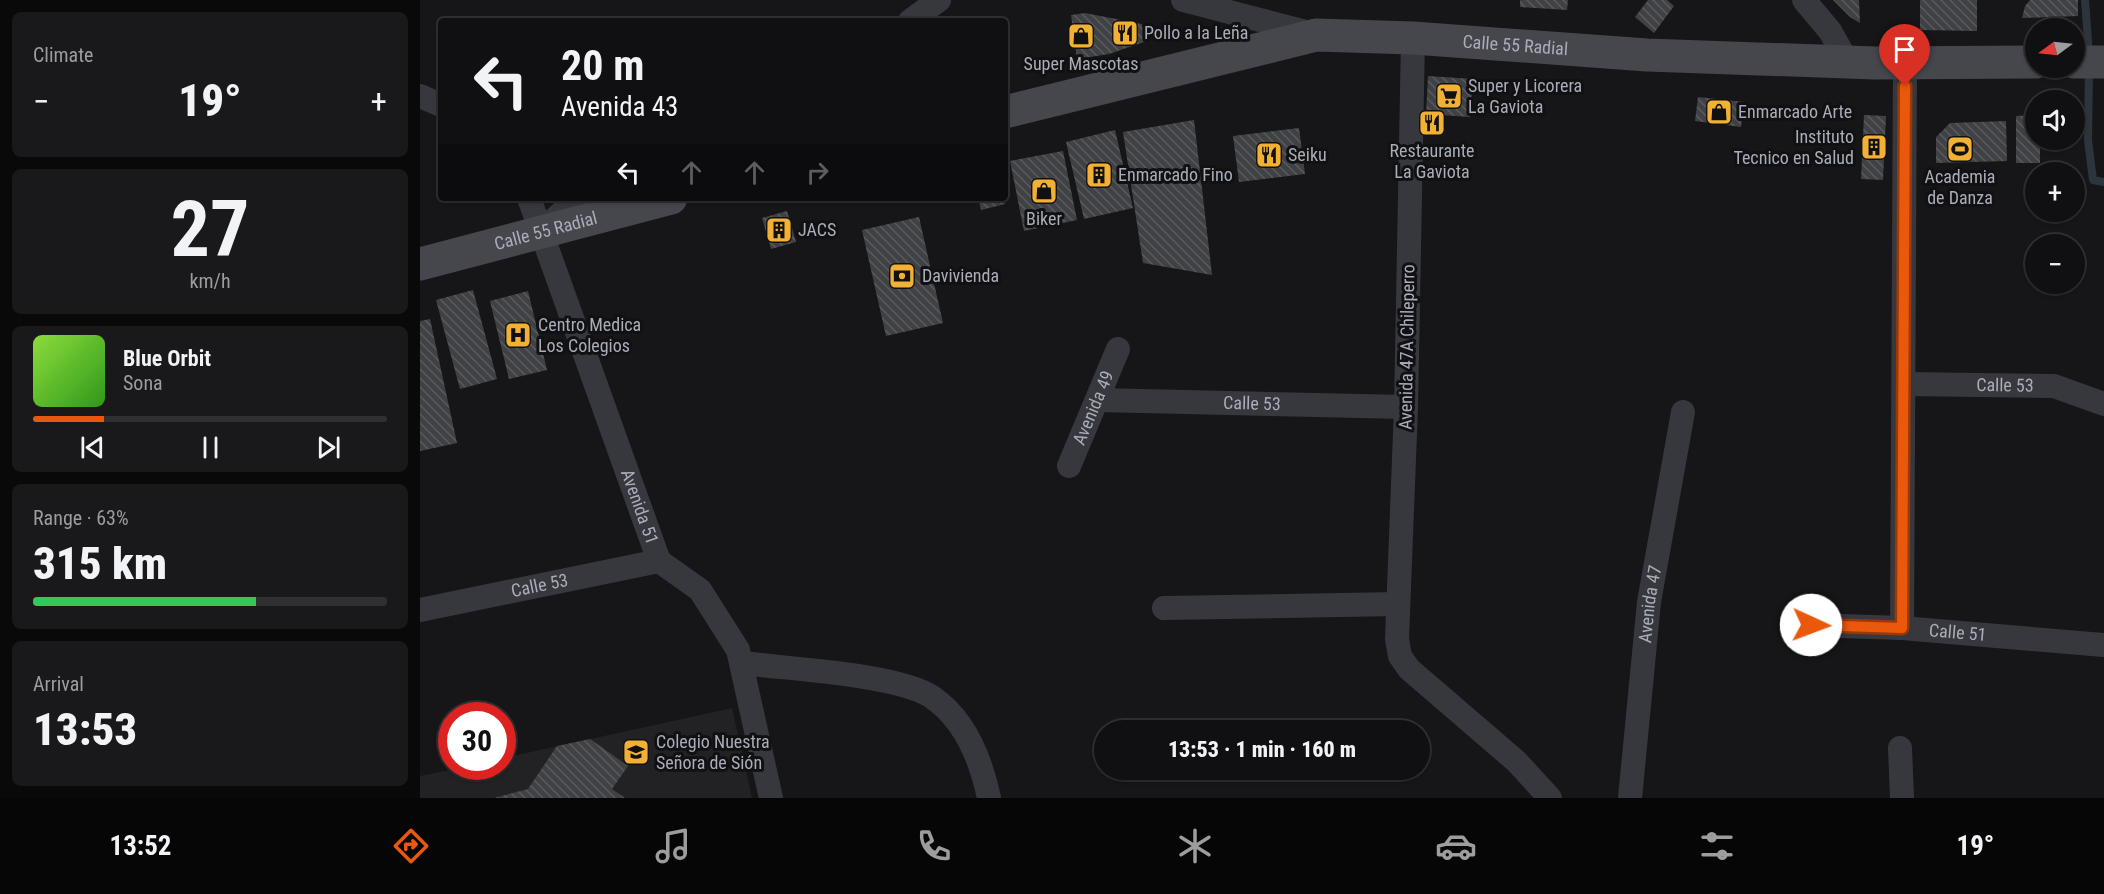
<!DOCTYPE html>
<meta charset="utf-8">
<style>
body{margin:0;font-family:"Roboto Condensed",sans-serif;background:#19191b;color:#f1f3f6;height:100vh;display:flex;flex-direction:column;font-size:22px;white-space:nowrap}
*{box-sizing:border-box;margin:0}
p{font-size:20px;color:#9c9d9f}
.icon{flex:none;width:33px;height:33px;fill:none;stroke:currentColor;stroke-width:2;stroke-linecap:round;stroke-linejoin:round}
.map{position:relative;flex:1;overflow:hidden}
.side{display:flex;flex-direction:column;gap:12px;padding:12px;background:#09090a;width:420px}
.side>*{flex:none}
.top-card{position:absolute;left:18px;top:18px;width:570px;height:183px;border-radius:6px;box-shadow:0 2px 4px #0004,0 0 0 2px #303032;background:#101012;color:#f1f3f6;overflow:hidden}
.needle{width:39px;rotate:255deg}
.fabs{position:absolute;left:1605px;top:18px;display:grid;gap:12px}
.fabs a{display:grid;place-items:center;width:60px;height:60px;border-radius:50%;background:#101012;box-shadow:0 2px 4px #0004,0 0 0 2px #303032;font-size:30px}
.speed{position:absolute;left:18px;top:702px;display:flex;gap:12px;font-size:30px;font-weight:700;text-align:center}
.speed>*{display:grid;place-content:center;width:78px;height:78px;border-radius:50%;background:#101012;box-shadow:0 2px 4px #0004,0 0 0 2px #303032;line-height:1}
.speed .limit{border:9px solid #d22;background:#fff;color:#111}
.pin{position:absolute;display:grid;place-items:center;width:51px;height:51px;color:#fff;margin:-62px -26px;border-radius:50% 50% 50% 0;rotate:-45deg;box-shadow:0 0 6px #0007}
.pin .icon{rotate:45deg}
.me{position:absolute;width:66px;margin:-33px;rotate:92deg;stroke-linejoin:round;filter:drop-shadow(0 0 4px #0008)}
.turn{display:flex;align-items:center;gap:21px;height:126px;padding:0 24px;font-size:27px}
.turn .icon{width:78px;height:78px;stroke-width:2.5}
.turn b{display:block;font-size:42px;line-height:51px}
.lanes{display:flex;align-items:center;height:57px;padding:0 24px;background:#0003;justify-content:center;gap:30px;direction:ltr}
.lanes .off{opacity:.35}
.big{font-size:45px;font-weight:800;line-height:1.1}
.side .widget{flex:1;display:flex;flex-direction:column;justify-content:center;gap:9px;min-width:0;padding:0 21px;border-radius:9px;background:#19191b}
.side .dial{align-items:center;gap:0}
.dial b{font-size:78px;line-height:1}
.song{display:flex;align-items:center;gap:18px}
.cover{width:72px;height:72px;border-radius:9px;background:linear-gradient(135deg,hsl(90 70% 55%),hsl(110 70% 35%))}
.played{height:6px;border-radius:3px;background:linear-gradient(90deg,#ea580c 20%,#303032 20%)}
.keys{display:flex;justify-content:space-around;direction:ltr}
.heat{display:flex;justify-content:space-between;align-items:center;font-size:33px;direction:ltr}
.charge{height:9px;border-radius:4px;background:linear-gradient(90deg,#34c759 63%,#303032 0)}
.trip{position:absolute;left:674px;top:720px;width:336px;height:60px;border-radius:30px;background:#101012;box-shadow:0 2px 4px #0004,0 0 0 2px #303032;font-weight:800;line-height:60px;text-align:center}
.tab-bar{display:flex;height:96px;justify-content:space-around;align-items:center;background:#060607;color:#9c9d9f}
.tab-bar .icon{width:42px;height:42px}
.tab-bar .on{color:#ea580c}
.tab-bar b{font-size:27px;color:#f1f3f6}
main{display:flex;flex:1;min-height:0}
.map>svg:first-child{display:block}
.built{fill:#222225}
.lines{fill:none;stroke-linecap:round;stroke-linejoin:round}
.stream{stroke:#2c353c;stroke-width:8}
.building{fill:url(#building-back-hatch)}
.street{stroke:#37383d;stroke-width:24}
.secondary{stroke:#45474d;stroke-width:33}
.route-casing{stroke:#983908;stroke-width:15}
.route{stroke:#ea580c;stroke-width:10}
.labels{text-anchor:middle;stroke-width:6;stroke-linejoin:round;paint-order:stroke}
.poi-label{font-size:18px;fill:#a8adb8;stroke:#111113;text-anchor:start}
.street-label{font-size:18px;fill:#a8adb8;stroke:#111113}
</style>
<main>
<section class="side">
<div class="widget"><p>Climate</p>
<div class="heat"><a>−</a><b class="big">19°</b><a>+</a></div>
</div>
<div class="widget dial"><b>27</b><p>km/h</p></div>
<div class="widget">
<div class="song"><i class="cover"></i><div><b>Blue Orbit</b><p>Sona</p></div></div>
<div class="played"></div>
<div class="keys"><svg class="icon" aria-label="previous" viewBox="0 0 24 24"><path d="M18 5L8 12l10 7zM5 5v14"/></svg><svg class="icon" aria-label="pause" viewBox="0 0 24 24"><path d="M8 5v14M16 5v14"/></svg><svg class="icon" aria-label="next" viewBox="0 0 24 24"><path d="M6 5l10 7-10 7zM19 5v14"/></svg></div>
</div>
<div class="widget"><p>Range · 63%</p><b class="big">315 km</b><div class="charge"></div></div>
<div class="widget"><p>Arrival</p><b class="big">13:53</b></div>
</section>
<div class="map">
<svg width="1684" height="798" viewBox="0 0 1684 798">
<defs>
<pattern id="building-back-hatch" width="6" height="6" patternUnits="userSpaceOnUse" patternTransform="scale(1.5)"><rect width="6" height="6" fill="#404145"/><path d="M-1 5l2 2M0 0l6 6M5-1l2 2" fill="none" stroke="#595a5e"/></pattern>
</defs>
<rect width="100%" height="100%" fill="#161618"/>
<!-- built -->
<path class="built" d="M312,708L332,798H0V776L45,767L82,766L83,758Z"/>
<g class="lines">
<!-- stream -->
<path class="stream" d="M1665,0L1669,55
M1669,70L1668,140L1673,180L1684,182"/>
</g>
<!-- building -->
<path class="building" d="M1100,0H1148L1147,10L1100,7Z
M1228,0H1247L1254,6L1234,33L1215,17Z
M1413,0H1439L1440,23L1430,17Z
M1500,0H1557V31L1500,30Z
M1610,0H1658V16L1602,18L1605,6Z
M665,13L722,24L727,41L689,54L657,59L651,15Z
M1008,76L1053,79L1050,117L1006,114Z
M1278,97L1324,102L1321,127L1275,121Z
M1444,115L1466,116L1463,180L1441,179Z
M1616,115V140H1620V163H1596V116Z
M774,120L792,275L723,263L703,132Z
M1586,121L1587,161L1516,163V137L1530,123Z
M879,128L885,174L819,182L813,136Z
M695,130L713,208L664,219L646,142Z
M643,151L657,220L604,231L590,161Z
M558,198H584L585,204L561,210Z
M367,211L376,242L351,249L342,218Z
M499,217L523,323L466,336L442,230Z
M53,290L77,379L40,389L16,300Z
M108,291L127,370L89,379L70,301Z
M10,319L37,443L0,451V321Z
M170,739L208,766L192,789L205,798H74L108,789L137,746Z"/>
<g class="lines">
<!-- street -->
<g class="street">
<path d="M763,0L894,34"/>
<path d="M1384,0L1410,31L1428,63"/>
<path d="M490,21L519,0"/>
<path d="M993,38L986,407L977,639L980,656L989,669L1096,761L1130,798"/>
<path d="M0,96L21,105"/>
<path id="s1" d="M109,198L239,561L280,590L318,650L351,798"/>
<path d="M122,231L157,198"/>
<path id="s2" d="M1485,384L1634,386L1684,404"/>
<path id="s3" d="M678,400L986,407"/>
<path id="s4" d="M649,466L698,349"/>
<path d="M744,608L978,604"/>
<path id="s5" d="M0,610L239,561"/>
<path id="s6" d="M1391,625L1482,628L1684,645"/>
<path d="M1482,628L1485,63"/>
<path d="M323,663C367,669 478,674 512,697C546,720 561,760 569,798"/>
<path d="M1480,748L1482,798"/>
<path id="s7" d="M1210,798L1229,602L1263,412"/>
</g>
<!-- secondary -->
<g class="secondary">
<path d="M1654,62H1684"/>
<path id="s8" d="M585,112L896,35L993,38L1227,55L1455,63L1616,62"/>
<path id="s9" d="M0,264L251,198"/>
</g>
</g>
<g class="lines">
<defs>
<path id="route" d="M1391,625L1482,628L1485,86"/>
</defs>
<!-- route casing -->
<use href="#route" class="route-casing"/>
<!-- route -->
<use href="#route" class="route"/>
</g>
<!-- icons -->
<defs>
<symbol id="restaurant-square" viewBox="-11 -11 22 22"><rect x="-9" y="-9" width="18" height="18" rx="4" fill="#f2b134" stroke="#111113"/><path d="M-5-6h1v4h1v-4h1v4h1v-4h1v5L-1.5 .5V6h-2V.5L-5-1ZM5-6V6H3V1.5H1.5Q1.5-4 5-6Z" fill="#111"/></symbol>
<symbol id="shop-square" viewBox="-11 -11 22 22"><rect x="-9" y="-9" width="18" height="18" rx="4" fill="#f2b134" stroke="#111113"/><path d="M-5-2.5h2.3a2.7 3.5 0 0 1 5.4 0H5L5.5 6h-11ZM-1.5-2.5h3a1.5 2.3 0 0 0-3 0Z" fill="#111"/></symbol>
<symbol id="supermarket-square" viewBox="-11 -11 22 22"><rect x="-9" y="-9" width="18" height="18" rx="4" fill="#f2b134" stroke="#111113"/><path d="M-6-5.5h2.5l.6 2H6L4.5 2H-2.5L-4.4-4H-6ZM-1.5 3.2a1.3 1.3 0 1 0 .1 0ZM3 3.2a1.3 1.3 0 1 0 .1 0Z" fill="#111"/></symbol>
<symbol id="building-square" viewBox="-11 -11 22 22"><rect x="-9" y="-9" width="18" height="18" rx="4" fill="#f2b134" stroke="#111113"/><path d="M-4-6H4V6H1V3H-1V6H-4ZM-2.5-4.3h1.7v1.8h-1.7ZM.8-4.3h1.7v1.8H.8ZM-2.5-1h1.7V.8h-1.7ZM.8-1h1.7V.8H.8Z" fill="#111"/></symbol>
<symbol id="stadium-square" viewBox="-11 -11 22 22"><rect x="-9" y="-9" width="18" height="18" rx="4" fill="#f2b134" stroke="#111113"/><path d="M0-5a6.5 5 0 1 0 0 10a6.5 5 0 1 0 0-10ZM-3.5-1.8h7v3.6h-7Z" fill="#111"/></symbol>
<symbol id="bank-square" viewBox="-11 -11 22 22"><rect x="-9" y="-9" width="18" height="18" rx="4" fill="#f2b134" stroke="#111113"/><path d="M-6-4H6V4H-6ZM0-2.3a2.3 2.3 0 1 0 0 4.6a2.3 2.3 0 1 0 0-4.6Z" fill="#111"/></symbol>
<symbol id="hospital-square" viewBox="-11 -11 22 22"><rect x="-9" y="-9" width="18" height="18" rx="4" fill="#f2b134" stroke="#111113"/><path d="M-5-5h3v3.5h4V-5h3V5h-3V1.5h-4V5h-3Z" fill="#111"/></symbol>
<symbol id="school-square" viewBox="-11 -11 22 22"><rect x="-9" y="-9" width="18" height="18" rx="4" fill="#f2b134" stroke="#111113"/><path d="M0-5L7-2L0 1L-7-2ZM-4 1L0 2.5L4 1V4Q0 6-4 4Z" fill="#111"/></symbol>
</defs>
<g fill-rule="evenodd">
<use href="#restaurant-square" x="690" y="18" width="30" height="30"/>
<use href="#shop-square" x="646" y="21" width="30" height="30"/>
<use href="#supermarket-square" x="1014" y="81" width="30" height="30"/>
<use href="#shop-square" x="1284" y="97" width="30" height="30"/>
<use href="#restaurant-square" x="997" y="108" width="30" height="30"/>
<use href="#building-square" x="1439" y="132" width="30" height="30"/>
<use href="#stadium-square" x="1525" y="134" width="30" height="30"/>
<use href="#restaurant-square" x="834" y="140" width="30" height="30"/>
<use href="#building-square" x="664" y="160" width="30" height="30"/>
<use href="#shop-square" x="609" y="176" width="30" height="30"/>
<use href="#building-square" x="344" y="215" width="30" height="30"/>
<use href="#bank-square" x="467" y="261" width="30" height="30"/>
<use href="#hospital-square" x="83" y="320" width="30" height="30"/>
<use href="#school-square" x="201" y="737" width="30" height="30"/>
</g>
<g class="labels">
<!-- poi labels -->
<g class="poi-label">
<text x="724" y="39">Pollo a la Leña</text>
<text x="661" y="70" text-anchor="middle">Super Mascotas</text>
<text x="1048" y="92">Super y Licorera<tspan x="1048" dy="21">La Gaviota</tspan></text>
<text x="1318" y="118">Enmarcado Arte</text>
<text x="1434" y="143" text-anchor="end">Instituto<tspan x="1434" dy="21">Tecnico en Salud</tspan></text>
<text x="1012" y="157" text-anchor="middle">Restaurante<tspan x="1012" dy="21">La Gaviota</tspan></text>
<text x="868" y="161">Seiku</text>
<text x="698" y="181">Enmarcado Fino</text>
<text x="1540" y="183" text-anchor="middle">Academia<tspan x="1540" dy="21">de Danza</tspan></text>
<text x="624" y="225" text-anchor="middle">Biker</text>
<text x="378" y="236">JACS</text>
<text x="502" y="282">Davivienda</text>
<text x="118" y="331">Centro Medica<tspan x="118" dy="21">Los Colegios</tspan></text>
<text x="236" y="748">Colegio Nuestra<tspan x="236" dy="21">Señora de Sión</tspan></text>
</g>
<!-- street labels -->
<g class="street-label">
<text dy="6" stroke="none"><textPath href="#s8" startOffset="520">Calle 55 Radial</textPath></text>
<text dy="6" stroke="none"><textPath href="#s9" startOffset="130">Calle 55 Radial</textPath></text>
<text transform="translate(987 347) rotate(-89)" y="6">Avenida 47A Chileperro</text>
<text dy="6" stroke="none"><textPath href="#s2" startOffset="100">Calle 53</textPath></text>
<text dy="6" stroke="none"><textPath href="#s3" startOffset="154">Calle 53</textPath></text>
<text dy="6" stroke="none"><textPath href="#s4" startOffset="63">Avenida 49</textPath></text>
<text dy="6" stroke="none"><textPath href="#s1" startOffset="328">Avenida 51</textPath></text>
<text dy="6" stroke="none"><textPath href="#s5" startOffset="122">Calle 53</textPath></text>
<text dy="6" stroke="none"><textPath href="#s7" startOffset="195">Avenida 47</textPath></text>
<text dy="6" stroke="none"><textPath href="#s6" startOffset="147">Calle 51</textPath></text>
</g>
</g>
</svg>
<div class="fabs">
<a><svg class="needle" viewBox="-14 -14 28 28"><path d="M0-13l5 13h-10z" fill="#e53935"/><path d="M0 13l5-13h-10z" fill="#9c9d9f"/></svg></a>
<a><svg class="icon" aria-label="sound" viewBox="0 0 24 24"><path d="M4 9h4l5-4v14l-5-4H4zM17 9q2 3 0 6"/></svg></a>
<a>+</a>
<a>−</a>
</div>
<div class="speed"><div class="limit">30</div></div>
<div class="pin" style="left:1485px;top:86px;background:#d93025"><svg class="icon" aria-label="arrive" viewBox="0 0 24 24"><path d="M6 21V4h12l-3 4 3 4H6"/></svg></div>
<svg class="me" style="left:1391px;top:625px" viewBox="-20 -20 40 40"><circle r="19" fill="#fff"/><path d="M0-13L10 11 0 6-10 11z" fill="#ea580c"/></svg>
<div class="trip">13:53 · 1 min · 160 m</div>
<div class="top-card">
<div class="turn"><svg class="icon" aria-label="left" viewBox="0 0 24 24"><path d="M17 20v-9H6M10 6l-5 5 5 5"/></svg><div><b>20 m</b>Avenida 43</div></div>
<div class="lanes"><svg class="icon" aria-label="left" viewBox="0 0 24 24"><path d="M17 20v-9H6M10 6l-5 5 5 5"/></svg><svg class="icon off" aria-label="ahead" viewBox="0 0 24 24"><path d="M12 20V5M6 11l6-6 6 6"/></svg><svg class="icon off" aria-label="ahead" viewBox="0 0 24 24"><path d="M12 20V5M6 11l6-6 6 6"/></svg><svg class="icon off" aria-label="right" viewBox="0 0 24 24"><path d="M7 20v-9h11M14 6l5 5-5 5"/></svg></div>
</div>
</div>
</main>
<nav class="tab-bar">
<b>13:52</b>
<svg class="icon on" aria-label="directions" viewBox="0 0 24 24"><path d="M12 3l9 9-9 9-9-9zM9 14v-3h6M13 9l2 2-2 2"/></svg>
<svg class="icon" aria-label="music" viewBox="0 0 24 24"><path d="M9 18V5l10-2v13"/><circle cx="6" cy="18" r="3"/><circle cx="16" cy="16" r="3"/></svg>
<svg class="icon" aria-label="phone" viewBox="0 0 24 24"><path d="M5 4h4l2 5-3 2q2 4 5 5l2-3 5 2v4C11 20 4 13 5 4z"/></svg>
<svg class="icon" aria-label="climate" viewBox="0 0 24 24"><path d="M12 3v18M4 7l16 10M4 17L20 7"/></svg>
<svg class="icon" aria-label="car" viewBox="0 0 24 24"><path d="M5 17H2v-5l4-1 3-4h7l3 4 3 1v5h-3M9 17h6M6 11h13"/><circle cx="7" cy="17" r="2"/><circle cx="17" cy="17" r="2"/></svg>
<svg class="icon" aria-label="filters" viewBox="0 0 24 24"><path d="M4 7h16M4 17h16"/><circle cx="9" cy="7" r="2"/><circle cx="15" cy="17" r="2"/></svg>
<b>19°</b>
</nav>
